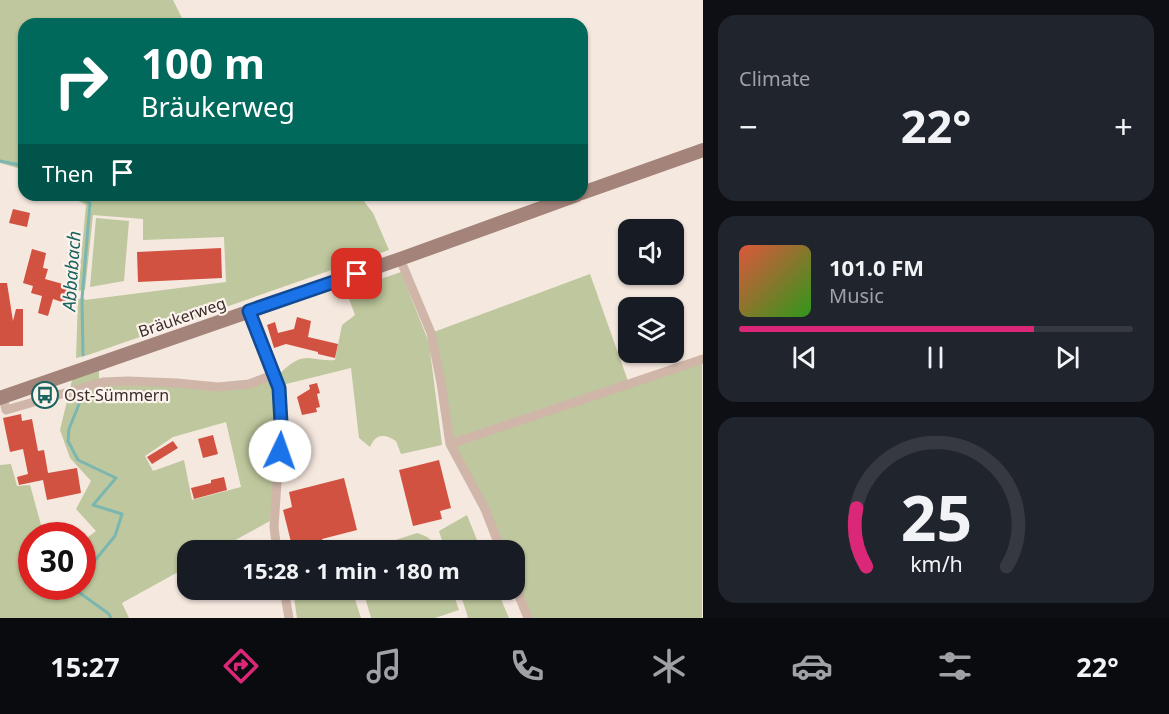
<!DOCTYPE html>
<meta charset="utf-8">
<style>
body{margin:0;font-family:"Noto Sans",sans-serif;background:#20242c;color:#f1f3f6;height:100vh;display:flex;flex-direction:column;font-size:22px;white-space:nowrap}
*{box-sizing:border-box;margin:0}
p{font-size:20px;color:#9ea1a6}
.icon{flex:none;width:33px;height:33px;fill:none;stroke:currentColor;stroke-width:2;stroke-linecap:round;stroke-linejoin:round}
.map{position:relative;flex:1;overflow:hidden}
.side{display:flex;flex-direction:column;gap:15px;padding:15px;background:#0d0f14;width:466px}
.side>*{flex:none}
.hud{position:absolute;left:18px;top:18px;width:570px;height:183px;border-radius:18px;box-shadow:0 2px 4px #0004;background:#00695c;color:#fff;overflow:hidden}
.tools{position:absolute;left:618px;top:219px;display:grid;gap:12px}
.tools a{display:grid;place-items:center;width:66px;height:66px;border-radius:12px;background:#171b24;box-shadow:0 2px 4px #0004;font-size:30px}
.speed{position:absolute;left:18px;top:522px;display:flex;gap:12px;font-size:30px;font-weight:700;text-align:center}
.speed>*{display:grid;place-content:center;width:78px;height:78px;border-radius:50%;background:#171b24;box-shadow:0 2px 4px #0004;line-height:1}
.speed .limit{border:9px solid #d22;background:#fff;color:#111}
.pin{position:absolute;display:grid;place-items:center;width:51px;height:51px;color:#fff;margin:-26px;border-radius:12px;box-shadow:0 3px 9px #0006}
.me{position:absolute;width:66px;margin:-33px;rotate:3deg;stroke-linejoin:round;filter:drop-shadow(0 0 4px #0008)}
.turn{display:flex;align-items:center;gap:21px;height:126px;padding:0 24px;font-size:27px}
.turn .icon{width:78px;height:78px;stroke-width:2.5}
.turn b{display:block;font-size:42px;line-height:51px}
.then{display:flex;align-items:center;height:57px;padding:0 24px;background:#0003;gap:12px;font-size:22px}
.big{font-size:45px;font-weight:700;line-height:1.1}
.side .tile{flex:1;display:flex;flex-direction:column;justify-content:center;gap:9px;min-width:0;padding:0 21px;border-radius:18px;background:#20242c}
.side .dial{align-items:center;gap:0}
.dial svg{height:156px;overflow:visible;fill:none;stroke:#363941;stroke-width:7;stroke-linecap:round;text-anchor:middle}
.dial text{fill:#f1f3f6;stroke:none}
.song{display:flex;align-items:center;gap:18px}
.cover{width:72px;height:72px;border-radius:9px;background:linear-gradient(135deg,hsl(10 70% 55%),hsl(110 70% 35%))}
.played{height:6px;border-radius:3px;background:linear-gradient(90deg,#db2777 75%,#363941 75%)}
.keys{display:flex;justify-content:space-around;direction:ltr}
.heat{display:flex;justify-content:space-between;align-items:center;font-size:33px;direction:ltr}
.trip{position:absolute;left:177px;top:540px;width:348px;height:60px;border-radius:18px;background:#171b24;box-shadow:0 2px 4px #0004;font-weight:700;line-height:60px;text-align:center}
.menu{display:flex;height:96px;justify-content:space-around;align-items:center;background:#090b0e;color:#9ea1a6}
.menu .icon{width:42px;height:42px}
.menu .selected{color:#db2777}
.menu b{font-size:27px;color:#f1f3f6}
main{display:flex;flex:1;min-height:0}
.map>svg:first-child{display:block}
.green{fill:#bec79d;fill-rule:evenodd}
.lines{fill:none;stroke-linecap:round;stroke-linejoin:round}
.stream{stroke:#7bb6b1;stroke-width:3}
.building{fill:#d25241}
.minor{stroke:#cfb6a9;stroke-width:9}
.secondary{stroke:#a4847a;stroke-width:14}
.route-casing{stroke:#114b97;stroke-width:15}
.route{stroke:#1a73e8;stroke-width:10}
.labels{text-anchor:middle;stroke-width:4.5;stroke-linejoin:round;paint-order:stroke}
.street-label{font-size:16px;fill:#3c2d2a;stroke:#fcf3ed}
.poi-label{font-size:16px;fill:#3c2d2a;stroke:#fcf3ed;text-anchor:start}
.water-label{font-size:18px;font-style:italic;fill:#1a635f;stroke:#fcf3ed}
</style>
<main>
<div class="map">
<svg width="703" height="618" viewBox="0 0 703 618">
<rect width="100%" height="100%" fill="#f5e8df"/>
<!-- green -->
<path class="green" d="M0,0H173L185,24H24V170L0,163Z
M67,195H359L373,213L389,250L88,355L76,358L78,299L84,298L85,300L226,282L224,237L143,240V219L93,215L85,290L78,291L86,205Z
M96,218L129,221L124,281L90,287Z
M401,272L429,343L442,445L401,454L396,441C385,434 376,433 370,447L359,438L351,368L282,385L278,375C287,367 296,357 309,358C318,359 326,361 335,360L342,325L355,315L346,291Z
M590,274L629,384L702,359V618H528L515,584L514,550H501L450,444L431,333Z
M99,367V386L104,385L178,386L272,379L276,390L279,423L270,521L217,550H188L187,567L122,603L129,618H0V465L11,464L17,486L30,485L43,532H47L48,535L32,536V586H82L83,541L96,531L76,509L91,481L70,458L60,430L73,376ZM226,422L241,487L192,500L184,460L153,471L145,456L173,437Z
M467,515L481,550H445L439,531Z
M417,533C427,536 434,540 438,550H365Z
M293,590H352L361,618H297Z
M363,590H452L459,610L435,618H371Z
M459,590H497L509,618H466L468,617Z"/>
<g class="lines">
<!-- stream -->
<path class="stream" d="M0,161L24,166
M77,195L90,203L82,299L83,355
M82,576L115,536L122,514L93,505L116,478L78,460L68,441L69,429L84,392
M74,586L73,588L109,614L111,618"/>
</g>
<!-- building -->
<path class="building" d="M13,209L30,213L27,227L9,223Z
M221,248L222,278L138,282L137,252Z
M32,249L46,253L43,268L48,269L45,279L70,286L65,303L53,299L48,316L38,313L42,296L31,293L33,286L23,283Z
M0,283H7L13,321L16,309H23V346H0Z
M297,317L311,321L308,337L338,344L335,358L318,354V352L286,344L274,348L267,325L275,322L278,333L294,329Z
M317,383L320,393L317,394L320,407L316,408L317,412L302,415L297,397L310,389L309,385Z
M21,414L22,421L32,419L38,451L44,450L48,473L77,468L81,493L47,500L43,480L19,485L17,477L28,474L23,449L10,452L3,418Z
M213,435L218,454L203,458L198,439Z
M173,441L178,448L152,464L147,457Z
M439,460L451,508L440,511L442,519L413,526L399,470Z
M224,477L227,490L194,499L191,488L211,483V480Z
M344,478L357,530L322,539L326,550H299L297,545L292,546L283,510L292,507L289,492Z"/>
<g class="lines">
<!-- minor -->
<path class="minor" d="M400,259L431,333L441,383L450,444
M249,311L279,389L281,423L274,527L277,550
M3,397L6,410L103,382L128,381L177,383L218,387L249,384L273,375
M501,550L485,509L450,444L703,359
M514,584L528,618
M284,590L289,618"/>
<!-- secondary -->
<path class="secondary" d="M582,193L703,150
M0,398L400,259L577,195"/>
</g>
<g class="lines">
<defs>
<path id="route" d="M280,451L281,423L279,388L249,311L357,274"/>
</defs>
<!-- route casing -->
<use href="#route" class="route-casing"/>
<!-- route -->
<use href="#route" class="route"/>
</g>
<!-- icons -->
<defs>
<symbol id="bus-ring" viewBox="-11 -11 22 22"><circle r="9.5" fill="#fcf3ed" stroke="#1a635f" stroke-width="1.5"/><path d="M-5-6H5V4H4V6H2V4H-2V6H-4V4H-5ZM-3.5-4V0h7V-4ZM-3.5 1.2v1.5H-2V1.2ZM2 1.2v1.5H3.5V1.2Z" fill="#1a635f"/></symbol>
</defs>
<g fill-rule="evenodd">
<use href="#bus-ring" x="30" y="380" width="30" height="30"/>
</g>
<g class="labels">
<!-- street labels -->
<g class="street-label">
<text transform="translate(182 317) rotate(-19)" y="6">Bräukerweg</text>
</g>
<!-- poi labels -->
<g class="poi-label">
<text x="64" y="401">Ost-Sümmern</text>
</g>
<!-- water labels -->
<g class="water-label">
<text transform="translate(72 271) rotate(-86)" y="6">Abbabach</text>
</g>
</g>
</svg>
<div class="tools">
<a><svg class="icon" aria-label="sound" viewBox="0 0 24 24"><path d="M4 9h4l5-4v14l-5-4H4zM17 9q2 3 0 6"/></svg></a>
<a><svg class="icon" aria-label="layers" viewBox="0 0 24 24"><path d="M12 4l9 5-9 5-9-5zM3 14l9 5 9-5"/></svg></a>
</div>
<div class="speed"><div class="limit">30</div></div>
<div class="pin" style="left:357px;top:274px;background:#d93025"><svg class="icon" aria-label="arrive" viewBox="0 0 24 24"><path d="M6 21V4h12l-3 4 3 4H6"/></svg></div>
<svg class="me" style="left:280px;top:451px" viewBox="-20 -20 40 40"><circle r="19" fill="#fff"/><path d="M0-13L10 11 0 6-10 11z" fill="#1a73e8"/></svg>
<div class="trip">15:28 · 1 min · 180 m</div>
<div class="hud">
<div class="turn"><svg class="icon" aria-label="right" viewBox="0 0 24 24"><path d="M7 20v-9h11M14 6l5 5-5 5"/></svg><div><b>100 m</b>Bräukerweg</div></div>
<div class="then">Then<svg class="icon" aria-label="arrive" viewBox="0 0 24 24"><path d="M6 21V4h12l-3 4 3 4H6"/></svg></div>
</div>
</div>
<section class="side">
<div class="tile"><p>Climate</p>
<div class="heat"><a>−</a><b class="big">22°</b><a>+</a></div>
</div>
<div class="tile">
<div class="song"><i class="cover"></i><div><b>101.0 FM</b><p>Music</p></div></div>
<div class="played"></div>
<div class="keys"><svg class="icon" aria-label="previous" viewBox="0 0 24 24"><path d="M18 5L8 12l10 7zM5 5v14"/></svg><svg class="icon" aria-label="pause" viewBox="0 0 24 24"><path d="M8 5v14M16 5v14"/></svg><svg class="icon" aria-label="next" viewBox="0 0 24 24"><path d="M6 5l10 7-10 7zM19 5v14"/></svg></div>
</div>
<div class="tile dial"><svg viewBox="0 0 100 80">
<path d="M14 69A42 42 0 1 1 86 69"/>
<path d="M14 69A42 42 0 0 1 9 39" stroke="#db2777"/>
<text x="50" y="56" font-size="32" font-weight="700">25</text>
<text x="50" y="72" font-size="11">km/h</text>
</svg></div>
</section>
</main>
<nav class="menu">
<b>15:27</b>
<svg class="icon selected" aria-label="directions" viewBox="0 0 24 24"><path d="M12 3l9 9-9 9-9-9zM9 14v-3h6M13 9l2 2-2 2"/></svg>
<svg class="icon" aria-label="music" viewBox="0 0 24 24"><path d="M9 18V5l10-2v13"/><circle cx="6" cy="18" r="3"/><circle cx="16" cy="16" r="3"/></svg>
<svg class="icon" aria-label="phone" viewBox="0 0 24 24"><path d="M5 4h4l2 5-3 2q2 4 5 5l2-3 5 2v4C11 20 4 13 5 4z"/></svg>
<svg class="icon" aria-label="climate" viewBox="0 0 24 24"><path d="M12 3v18M4 7l16 10M4 17L20 7"/></svg>
<svg class="icon" aria-label="car" viewBox="0 0 24 24"><path d="M5 17H2v-5l4-1 3-4h7l3 4 3 1v5h-3M9 17h6M6 11h13"/><circle cx="7" cy="17" r="2"/><circle cx="17" cy="17" r="2"/></svg>
<svg class="icon" aria-label="filters" viewBox="0 0 24 24"><path d="M4 7h16M4 17h16"/><circle cx="9" cy="7" r="2"/><circle cx="15" cy="17" r="2"/></svg>
<b>22°</b>
</nav>
